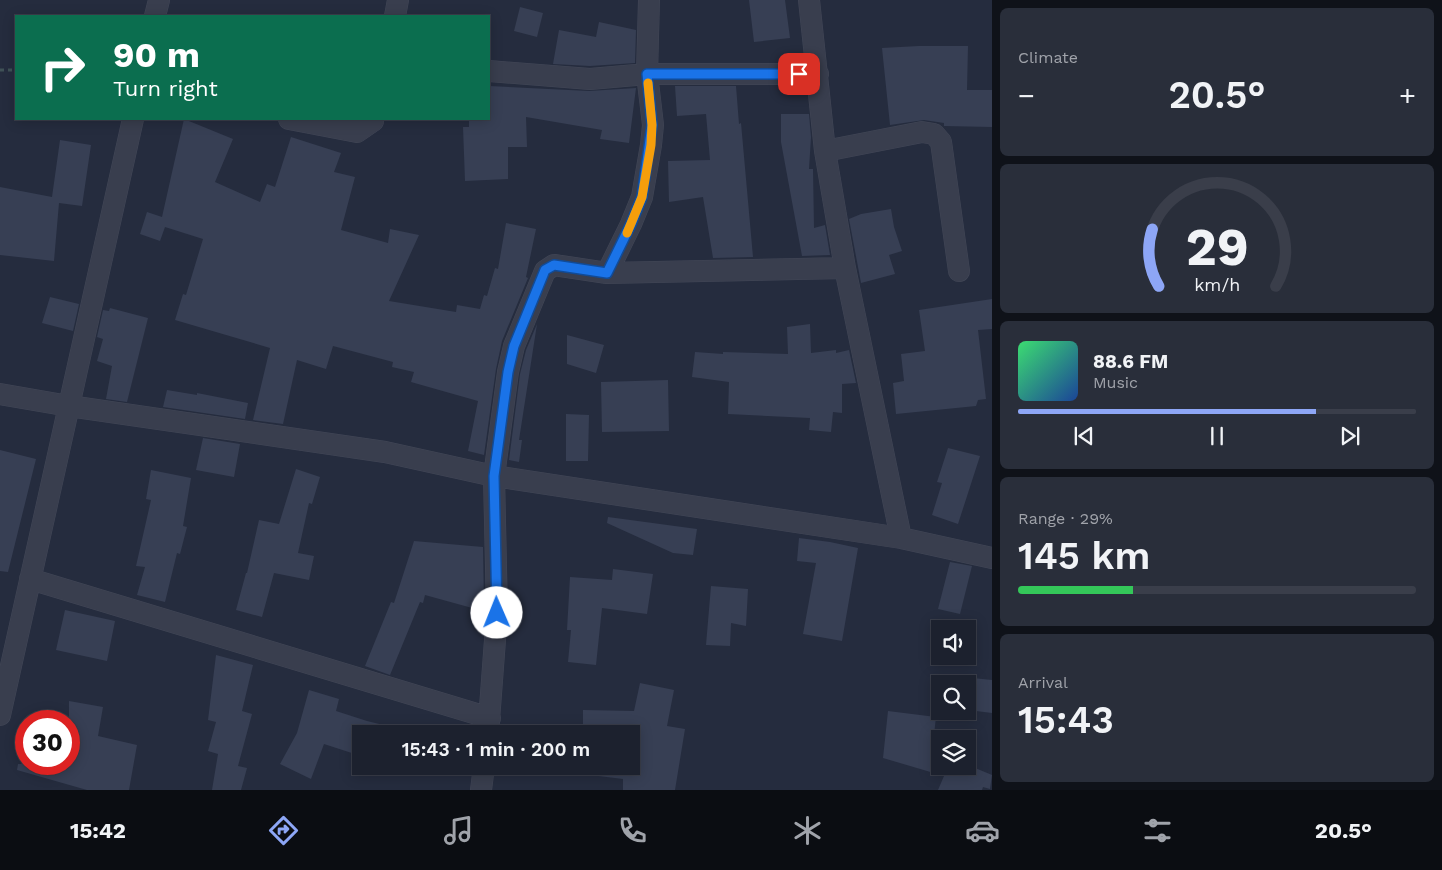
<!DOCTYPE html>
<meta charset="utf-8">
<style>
body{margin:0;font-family:"Work Sans",sans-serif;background:#292e3a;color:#f1f3f6;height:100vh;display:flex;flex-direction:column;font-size:19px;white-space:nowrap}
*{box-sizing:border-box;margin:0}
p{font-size:16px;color:#a0a3aa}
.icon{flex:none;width:28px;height:28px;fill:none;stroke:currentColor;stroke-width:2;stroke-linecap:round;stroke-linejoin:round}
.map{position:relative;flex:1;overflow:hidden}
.panel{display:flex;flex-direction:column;gap:8px;padding:8px;background:#0f1219;width:450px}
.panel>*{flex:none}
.guide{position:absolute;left:15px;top:15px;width:475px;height:105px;border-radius:0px;box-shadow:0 2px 12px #0003,0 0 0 1px #3a3e4a;background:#0b6e4f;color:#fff;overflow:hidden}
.fabs{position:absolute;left:931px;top:620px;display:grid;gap:10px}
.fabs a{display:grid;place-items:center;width:45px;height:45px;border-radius:0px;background:#1c212e;box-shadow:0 2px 12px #0003,0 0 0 1px #3a3e4a;font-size:25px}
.speed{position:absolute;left:15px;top:710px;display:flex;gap:10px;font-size:25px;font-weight:700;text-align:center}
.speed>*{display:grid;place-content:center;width:65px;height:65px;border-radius:50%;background:#1c212e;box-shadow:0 2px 12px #0003,0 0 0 1px #3a3e4a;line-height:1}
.speed .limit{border:8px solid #d22;background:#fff;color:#111}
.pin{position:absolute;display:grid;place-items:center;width:42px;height:42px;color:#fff;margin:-21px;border-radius:10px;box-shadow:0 2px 8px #0006}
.me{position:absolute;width:55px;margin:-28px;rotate:359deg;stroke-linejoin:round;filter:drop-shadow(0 0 4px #0008)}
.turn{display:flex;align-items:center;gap:18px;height:105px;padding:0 15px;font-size:22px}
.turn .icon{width:65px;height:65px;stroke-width:2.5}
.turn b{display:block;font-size:35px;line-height:42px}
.big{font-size:38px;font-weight:600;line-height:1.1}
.panel .tile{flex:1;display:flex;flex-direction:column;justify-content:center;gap:8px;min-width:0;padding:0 18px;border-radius:8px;background:#292e3a}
.panel .dial{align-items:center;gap:0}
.dial svg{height:130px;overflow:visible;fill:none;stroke:#3a3e4a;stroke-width:7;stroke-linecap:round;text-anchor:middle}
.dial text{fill:#f1f3f6;stroke:none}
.song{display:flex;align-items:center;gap:15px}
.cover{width:60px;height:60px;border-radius:8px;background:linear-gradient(135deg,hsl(140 70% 55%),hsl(220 70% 35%))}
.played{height:5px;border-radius:2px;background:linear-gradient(90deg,#8da6f6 75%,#3a3e4a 75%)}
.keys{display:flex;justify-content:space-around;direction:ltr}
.heat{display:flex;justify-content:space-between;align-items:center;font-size:28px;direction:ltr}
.charge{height:8px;border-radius:4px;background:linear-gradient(90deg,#34c759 29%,#3a3e4a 0)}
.trip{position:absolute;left:352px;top:725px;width:288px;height:50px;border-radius:0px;background:#1c212e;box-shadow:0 2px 12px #0003,0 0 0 1px #3a3e4a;font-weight:600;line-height:50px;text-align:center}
.dock{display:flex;height:80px;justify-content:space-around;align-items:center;background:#0b0d12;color:#a0a3aa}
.dock .icon{width:35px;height:35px}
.dock .active{color:#8da6f6}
.dock b{font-size:22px;color:#f1f3f6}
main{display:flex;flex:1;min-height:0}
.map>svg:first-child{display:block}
.building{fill:#373f54}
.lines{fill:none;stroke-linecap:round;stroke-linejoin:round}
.minor-casing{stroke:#424757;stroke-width:22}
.path{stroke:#405257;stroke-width:3;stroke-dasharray:4 4;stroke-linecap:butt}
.minor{stroke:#393e4e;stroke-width:21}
.route-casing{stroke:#114b97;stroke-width:12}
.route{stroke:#1a73e8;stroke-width:9}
.slow{stroke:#f59e0b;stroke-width:9}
</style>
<main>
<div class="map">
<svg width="992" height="790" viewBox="0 0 992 790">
<rect width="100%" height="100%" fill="#252c3e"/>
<!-- building -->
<path class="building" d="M749,0H785L790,38L754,42Z
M520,7L543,13L537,37L514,31Z
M599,22L636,30L635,63L590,66L553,64L559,30L596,37Z
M919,46H968L967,90H992V127L944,126V123L924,120L890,125L882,48Z
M489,86L589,91L636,88L629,143L600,139L602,130L526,117L527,147H508V179L465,181L463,127H469V119H489Z
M675,86H736L739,124L741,123L753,257L713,258L703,197L669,202L668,161L710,160L706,114L677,116Z
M781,114H809L811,137L809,169H813L814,228L825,225L830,255L802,256L781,142Z
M184,119L233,139L215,182L260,202L267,184L275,187L291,137L341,153L334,172L355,177L341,230L388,243L390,229L419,235L389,301L456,312L457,305L480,309L484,295L487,296L495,268L498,269L506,223L536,229L526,277L528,278L502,341L496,369L484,455L468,451L478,401L411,382L414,372L392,367L393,362L333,346L326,369L297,360L283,424L253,420L270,348L175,320L183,294L186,295L203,239L165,227L160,241L140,234L147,212L162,217Z
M60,140L91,145L82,206L59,203L54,261L0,255V187L52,197Z
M891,209L894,227L902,251L889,255L895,274L861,283L849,219L861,214Z
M50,297L79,304L73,331L42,323Z
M992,299V329L978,330L986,399L978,400L976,406L896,414L893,383L904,381L901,354L925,351L919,310Z
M110,308L148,318L127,402L106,399L112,366L97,361L103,339L97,337L103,310L109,311Z
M537,324L519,440H522L519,462L509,460L520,374L526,350Z
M810,324L811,353L836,350V353L849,350L856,383L842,384V413L833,412L831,432L809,430L810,418L728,414L729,382L692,377L695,352L723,354V352L788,354L787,327Z
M567,335L604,345L596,373L567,364Z
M668,380L669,431L602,432L601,382Z
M167,390L197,395V393L248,403L245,419L163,407Z
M566,414L589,415L588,461H566Z
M203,438L240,444L234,477L196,470Z
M948,448L980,456L958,524L932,515L942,483L937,482Z
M0,450L36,459L8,572L0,571Z
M296,469L320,477L312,504L309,503L298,553L314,556L309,580L274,573L262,617L236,610L246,573H247L259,520L279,524Z
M151,470L191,478L183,526L187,527L180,554L177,553L165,602L137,595L145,567L136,566L151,500L146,499Z
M608,517L697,529L693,555L673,553L607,523Z
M799,538L830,542L858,548L842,641L803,634L816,563L797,561Z
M414,541L483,547L484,605L483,611L425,595L423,603L420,602L390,675L365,666L391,602L394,603Z
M950,562L972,566L960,614L938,609Z
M613,569L653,574L647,614L602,608L596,665L568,662L571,630H567L570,577L612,580Z
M711,586L748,589L746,626L731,623L730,646L706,645Z
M65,610L115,621L107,661L56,650Z
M216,655L253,665L242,711L252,714L238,766L247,768L241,790H212L218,754L208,751L216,722L208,720Z
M944,675L992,680V713L968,710V684H943Z
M640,683L674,690L667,726L685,729L675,790H623V779L582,774L583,766H631V734H583V710L634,711Z
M309,690L339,699L336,711L367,721L420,734H361V756L324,744L311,779L280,764L297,733Z
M69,701L103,707L98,736L137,745L129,790H87L17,770L18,764H69Z
M888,711L936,717L933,744L940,746V766H968V765L992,775L990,789L983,787L982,790H938L944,776L883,758Z"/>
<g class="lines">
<defs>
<path id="minor" d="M809,0L825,151L845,268L901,538
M155,16L159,0
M395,16L398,0
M489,71L590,79L647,74H818
M289,119L357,132L373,121V119
M825,151L922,132L934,134L941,142L959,271
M607,273L631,224L642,197L651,145L653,125L647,74L649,0
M0,394L69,406L385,452L494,476L901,538L992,558
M30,579L490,718
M0,715L133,119
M488,734L497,613L494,476L508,372L514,346L545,271L554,265L607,273L845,268
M481,790L484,766"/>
</defs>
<!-- minor casing -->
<use href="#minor" class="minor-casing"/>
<!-- path -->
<path class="path" d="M0,70H16"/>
<!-- minor -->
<use href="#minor" class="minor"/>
</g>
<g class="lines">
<defs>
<path id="route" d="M497,613L494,476L508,372L514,346L545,270L554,265L607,273L631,224L642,197L652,125L647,74H799"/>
</defs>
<!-- route casing -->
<use href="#route" class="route-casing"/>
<!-- route -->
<use href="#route" class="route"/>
<!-- slow -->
<path class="slow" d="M627,233L642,197L651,145L652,125L648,83"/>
</g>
</svg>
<div class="fabs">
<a><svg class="icon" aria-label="sound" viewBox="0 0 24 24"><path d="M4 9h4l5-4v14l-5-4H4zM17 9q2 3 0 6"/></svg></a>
<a><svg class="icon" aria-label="search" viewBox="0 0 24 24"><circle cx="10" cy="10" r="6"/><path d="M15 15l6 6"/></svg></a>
<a><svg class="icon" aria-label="layers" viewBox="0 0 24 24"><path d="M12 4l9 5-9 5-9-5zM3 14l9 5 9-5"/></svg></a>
</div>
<div class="speed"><div class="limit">30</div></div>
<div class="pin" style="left:799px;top:74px;background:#d93025"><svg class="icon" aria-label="arrive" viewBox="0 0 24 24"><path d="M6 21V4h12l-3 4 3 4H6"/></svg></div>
<svg class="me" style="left:497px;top:613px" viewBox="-20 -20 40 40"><circle r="19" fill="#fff"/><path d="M0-13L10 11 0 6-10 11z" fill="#1a73e8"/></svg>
<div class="trip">15:43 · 1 min · 200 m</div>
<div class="guide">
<div class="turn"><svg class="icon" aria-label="right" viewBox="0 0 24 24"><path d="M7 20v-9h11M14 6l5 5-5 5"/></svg><div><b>90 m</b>Turn right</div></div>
</div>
</div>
<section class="panel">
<div class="tile"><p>Climate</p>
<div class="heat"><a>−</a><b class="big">20.5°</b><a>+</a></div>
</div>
<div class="tile dial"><svg viewBox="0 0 100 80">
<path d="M14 69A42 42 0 1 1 86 69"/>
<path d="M14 69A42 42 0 0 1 10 34" stroke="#8da6f6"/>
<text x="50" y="56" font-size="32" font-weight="700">29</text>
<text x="50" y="72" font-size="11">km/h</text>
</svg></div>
<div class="tile">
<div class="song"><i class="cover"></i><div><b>88.6 FM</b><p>Music</p></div></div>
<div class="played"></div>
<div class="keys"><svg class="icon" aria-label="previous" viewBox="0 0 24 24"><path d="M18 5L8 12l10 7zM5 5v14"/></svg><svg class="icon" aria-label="pause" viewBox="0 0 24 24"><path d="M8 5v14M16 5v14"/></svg><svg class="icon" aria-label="next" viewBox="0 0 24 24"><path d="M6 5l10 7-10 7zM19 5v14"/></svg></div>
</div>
<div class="tile"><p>Range · 29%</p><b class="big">145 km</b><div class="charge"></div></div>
<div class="tile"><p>Arrival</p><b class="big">15:43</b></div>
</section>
</main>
<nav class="dock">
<b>15:42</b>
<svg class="icon active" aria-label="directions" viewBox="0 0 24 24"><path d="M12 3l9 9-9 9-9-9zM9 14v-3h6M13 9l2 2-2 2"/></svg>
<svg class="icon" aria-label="music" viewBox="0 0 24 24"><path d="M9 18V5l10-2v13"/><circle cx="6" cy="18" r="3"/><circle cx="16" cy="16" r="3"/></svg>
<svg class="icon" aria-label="phone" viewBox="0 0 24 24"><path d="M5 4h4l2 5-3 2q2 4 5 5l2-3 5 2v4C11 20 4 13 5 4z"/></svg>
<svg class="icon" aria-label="climate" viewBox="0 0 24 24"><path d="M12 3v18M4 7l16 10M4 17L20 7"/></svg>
<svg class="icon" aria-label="car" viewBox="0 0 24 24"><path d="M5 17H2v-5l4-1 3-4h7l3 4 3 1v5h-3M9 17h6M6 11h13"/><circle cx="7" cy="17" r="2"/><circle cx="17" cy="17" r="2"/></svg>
<svg class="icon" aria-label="filters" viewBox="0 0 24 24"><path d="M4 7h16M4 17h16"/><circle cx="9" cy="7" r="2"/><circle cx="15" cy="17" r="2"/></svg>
<b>20.5°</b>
</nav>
